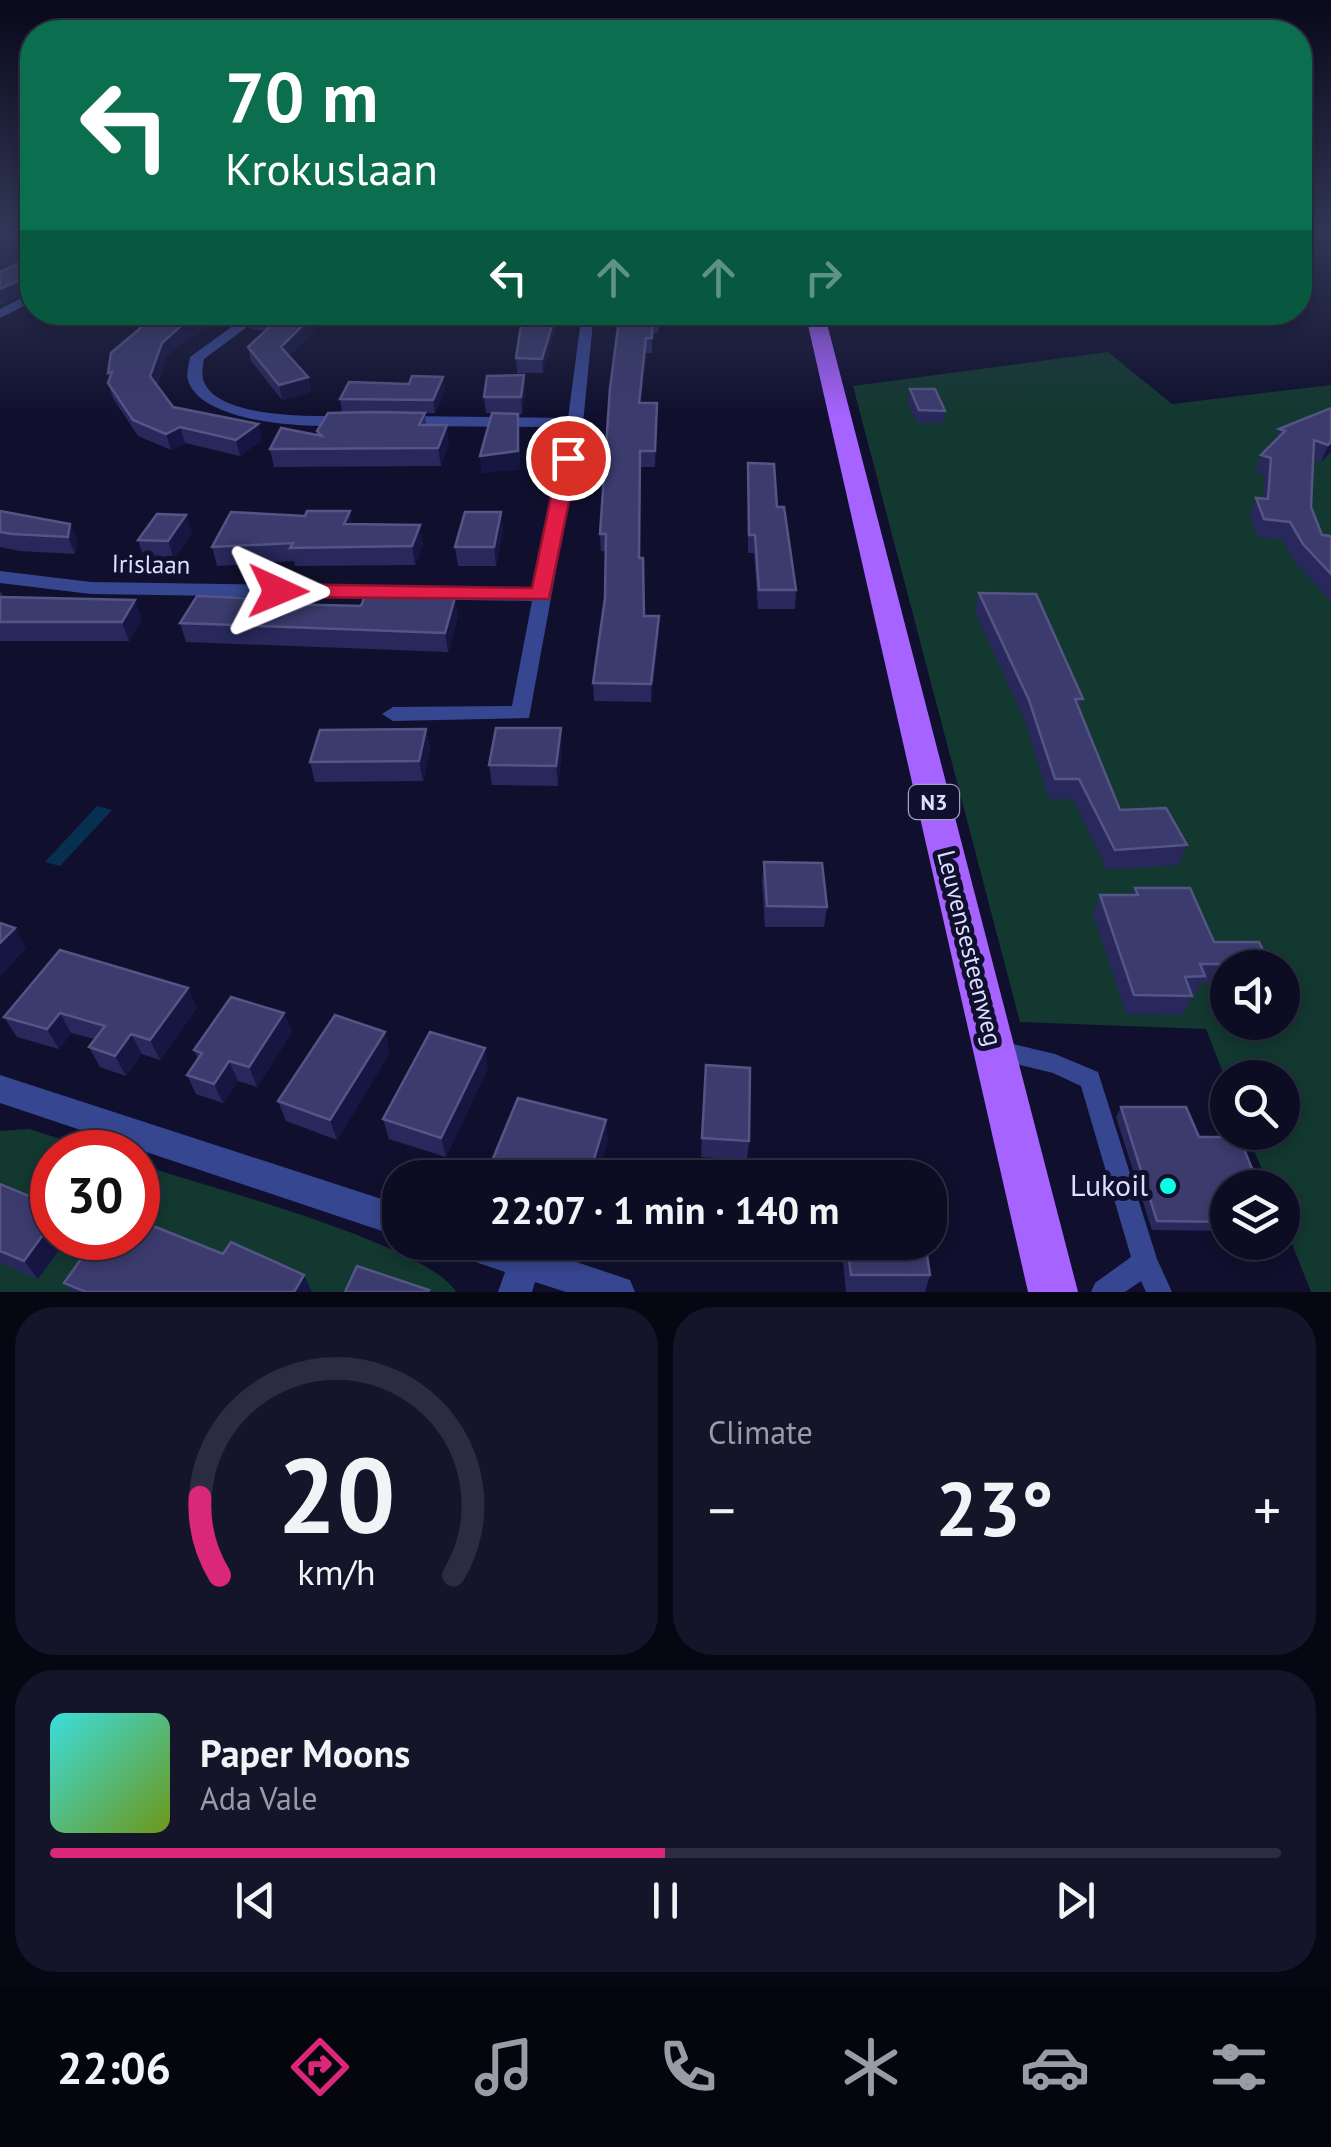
<!DOCTYPE html>
<meta charset="utf-8">
<style>
body{margin:0;font-family:"PT Sans",sans-serif;background:#15152a;color:#f1f3f6;height:100vh;display:flex;flex-direction:column;font-size:38px;white-space:nowrap}
*{box-sizing:border-box;margin:0}
p{font-size:32px;color:#9a9ba5}
.icon{flex:none;width:55px;height:55px;fill:none;stroke:currentColor;stroke-width:2;stroke-linecap:round;stroke-linejoin:round}
.map{position:relative;height:1292px;overflow:hidden}
.sheet{display:flex;flex-direction:column;gap:15px;padding:15px;background:#070713;flex:1}
.sheet>*{flex:none}
.guide{position:absolute;left:20px;top:20px;width:1292px;height:305px;border-radius:40px;box-shadow:0 5px 15px #0003,0 0 0 2px #2c2c40;background:#0b6e4f;color:#fff;overflow:hidden}
.buttons{position:absolute;left:1210px;top:950px;display:grid;gap:20px}
.buttons a{display:grid;place-items:center;width:90px;height:90px;border-radius:50%;background:#0c0c22;box-shadow:0 5px 15px #0003,0 0 0 2px #2c2c40;font-size:50px}
.speed{position:absolute;left:30px;top:1130px;display:flex;gap:20px;font-size:50px;font-weight:700;text-align:center}
.speed>*{display:grid;place-content:center;width:130px;height:130px;border-radius:50%;background:#0c0c22;box-shadow:0 5px 15px #0003,0 0 0 2px #2c2c40;line-height:1}
.speed .limit{border:15px solid #d22;background:#fff;color:#111}
.pin{position:absolute;display:grid;place-items:center;width:85px;height:85px;color:#fff;margin:-42px;border:5px solid #fff;border-radius:50%;box-shadow:0 2px 10px #0007}
.me{position:absolute;width:110px;margin:-55px;rotate:91deg;stroke-linejoin:round;filter:drop-shadow(0 0 8px #0008)}
.turn{display:flex;align-items:center;gap:35px;height:210px;padding:0 40px;font-size:45px}
.turn .icon{width:130px;height:130px;stroke-width:2.5}
.turn b{display:block;font-size:70px;line-height:85px}
.lanes{display:flex;align-items:center;height:95px;padding:0 40px;background:#0003;justify-content:center;gap:50px;direction:ltr}
.lanes .off{opacity:.35}
.big{font-size:75px;font-weight:700;line-height:1.1}
.sheet .card{flex:1;display:flex;flex-direction:column;justify-content:center;gap:15px;min-width:0;padding:0 35px;border-radius:40px;background:#15152a}
.sheet .dial{align-items:center;gap:0}
.dial svg{height:260px;overflow:visible;fill:none;stroke:#2c2c40;stroke-width:7;stroke-linecap:round;text-anchor:middle}
.dial text{fill:#f1f3f6;stroke:none}
.song{display:flex;align-items:center;gap:30px}
.cover{width:120px;height:120px;border-radius:15px;background:linear-gradient(135deg,hsl(180 70% 55%),hsl(80 70% 35%))}
.played{height:10px;border-radius:5px;background:linear-gradient(90deg,#db2777 50%,#2c2c40 50%)}
.keys{display:flex;justify-content:space-around;direction:ltr}
.heat{display:flex;justify-content:space-between;align-items:center;font-size:55px;direction:ltr}
.sheet .tiles{flex:1;display:grid;gap:15px;grid-template-columns:1fr 1fr}
.card:last-child{grid-column:span 2}
.trip{position:absolute;left:382px;top:1160px;width:565px;height:100px;border-radius:40px;background:#0c0c22;box-shadow:0 5px 15px #0003,0 0 0 2px #2c2c40;font-weight:700;line-height:100px;text-align:center}
.menu{display:flex;height:160px;justify-content:space-around;align-items:center;background:#05050e;color:#9a9ba5}
.menu .icon{width:70px;height:70px}
.menu .on{color:#db2777}
.menu b{font-size:45px;color:#f1f3f6}
.map>svg:first-child{display:block}
.green{fill:#12382f;fill-rule:evenodd}
.water{fill:#073050}
.lines{fill:none;stroke-linecap:round;stroke-linejoin:round}
.lane{fill:#374690;fill-rule:evenodd}
.street{fill:#374690;fill-rule:evenodd}
.primary{fill:#a663ff;fill-rule:evenodd}
.wall{fill:#28285c}
.shaded-wall{fill:#161642}
.building{fill:#3b3b6e;stroke:#545584;stroke-width:2.5}
.route{fill:#e11d48;stroke:#92132f;stroke-width:2.5}
.poi-dot{fill:#08ffe7;stroke:#10102e;stroke-width:4}
.labels{text-anchor:middle;stroke-width:10;stroke-linejoin:round;paint-order:stroke}
.shield{fill:#10102e;stroke:#9fa1c0;stroke-width:2.5}
.shield-label{font-size:22px;font-weight:bold;fill:#dcdfff}
.street-label{font-size:25px;fill:#dcdfff;stroke:#10102e}
.near-poi-label{font-size:30px;fill:#dcdfff;stroke:#10102e;text-anchor:end}
</style>
<div class="map">
<svg width="1331" height="1292" viewBox="0 0 1331 1292">
<rect width="100%" height="100%" fill="#10102e"/>
<!-- green -->
<path class="green" d="M1108,352L1172,404L1331,385V1292H1311L1283,1221L1282,1188L1269,1187L1247,1133L1282,1132V1078H1228L1227,1083L1206,1029L1020,1022L853,386ZM1228,968H1282V1022H1228Z
M29,1129L102,1152H52V1238H138V1164C198,1184 430,1245 456,1292H0V1131Z"/>
<!-- water -->
<path class="water" d="M97,806L112,810L60,866L45,862Z"/>
<g class="lines">
<!-- lane -->
<path class="lane" d="M1000,1041L1055,1054L1098,1072L1157,1259L1172,1292H1146L1141,1281L1125,1292H1091L1095,1283L1131,1257L1081,1086L1053,1073L992,1058L989,1051L992,1044Z"/>
<!-- street -->
<path class="street" d="M32,293V302L0,318V309Z
M252,312H267L204,359C203,366 201,375 204,382C219,419 315,416 348,416L353,418V424C317,430 200,424 188,380C186,374 189,364 190,357Z
M582,312H594L583,423L529,718L393,721L382,714L393,707L512,706L532,601L91,594L0,583V571L91,582L535,589L567,427L402,426L394,421L402,416L568,418Z
M0,1075L400,1205V1237L0,1103Z
M448,1242H517L630,1280L635,1292H566L535,1282L532,1292H498L505,1272L452,1254Z"/>
<!-- primary -->
<path class="primary" d="M805,312H824L1078,1292H1028Z"/>
</g>
<!-- wall -->
<path class="wall" d="M32,257V309L28,308L23,294L25,293L2,304L0,303V272Z
M167,312H241L188,338L166,357L157,385L173,407L262,440L240,456L185,443L171,450L138,436L113,398L108,383L110,379L108,373Z
M560,312L543,373H517L516,358Z
M620,312H661L658,333H652V353H646L641,403H657L655,467H640L639,558L644,616L659,634L651,702L594,701L593,683L605,598V551H601L600,534Z
M246,315L329,317L289,356L308,377L311,392L282,400L251,361L248,347L265,331L250,329Z
M524,375L525,391L522,414H518L520,469L482,473L480,456L492,413H486L484,397Z
M409,384L445,390L435,413H425L426,425L449,442L441,466L274,467L270,449L318,436L317,431L342,412L340,399Z
M910,389L945,411L943,423H917L908,402Z
M1331,408V452L1321,462L1313,459L1311,507L1322,535L1331,536V602L1295,562L1282,540L1257,537L1250,515L1256,498H1263L1265,475L1255,472L1261,455L1275,442L1279,429Z
M748,463L777,507L796,590L795,609H758L754,553H748Z
M0,511L70,524L77,541L75,554L19,551L0,547Z
M501,512L503,530L496,566H458L455,547Z
M186,515L192,533L174,559L144,558L138,540Z
M352,524L423,543L415,565L295,566L294,561L217,566L212,547Z
M0,590L3,597L142,619L129,641H0Z
M979,593L1083,699L1079,710L1120,810L1187,845L1178,865L1107,870L1073,799H1049L1024,719L975,612Z
M248,603L458,616L448,652L186,642L180,623Z
M426,729L430,749L423,781L315,782L310,762Z
M562,748L558,786L492,785L489,765Z
M764,862L827,907L824,927H765L762,882Z
M1135,888L1214,942L1270,964L1268,968H1228V983H1201L1195,995H1192L1183,1015L1126,1014L1093,914L1100,895H1132Z
M60,950L197,1008L160,1060L142,1054L126,1076L100,1067L89,1047L95,1039L71,1033L59,1049L17,1037L4,1017Z
M284,1013L292,1032L257,1087L238,1081L223,1103L196,1094L187,1075L198,1059L194,1050Z
M390,1052L337,1140L286,1121L278,1101Z
M706,1065L749,1141L747,1160L701,1157Z
M488,1068L446,1157L389,1139L383,1119Z
M1121,1107L1199,1137L1228,1188L1227,1225L1223,1231L1152,1230L1116,1117Z
M608,1140L596,1178H496L492,1161Z
M0,1184L31,1197L52,1238H68L38,1279L0,1263Z
M841,1242H925L930,1275L925,1292H846Z
M64,1283L312,1292H71Z"/>
<!-- shaded-wall -->
<path class="shaded-wall" d="M28,276L32,289L2,304L0,297V289Z
M208,312H241L188,338L166,357L154,391L150,376L162,343L184,323Z
M316,312H335L329,317L284,361L281,347Z
M556,312H560L543,373L542,359Z
M646,338V353L640,418L639,403Z
M524,375L525,391L522,414L521,397Z
M308,377L311,392L282,400L279,385Z
M443,377L445,390L435,413L433,400Z
M518,414L520,469L482,473L480,456Z
M258,424L262,440L240,456L236,440Z
M447,425L449,442L441,466L438,448Z
M180,427L185,443L171,450L166,434Z
M1331,442V452L1321,462L1328,445Z
M350,511L353,530L344,524Z
M501,512L503,530L496,566L494,547Z
M186,515L192,533L174,559L168,541Z
M70,524L77,541L75,554L68,537Z
M420,525L423,543L415,565L412,546Z
M455,597L458,616L448,652L445,633Z
M135,600L142,619L129,641L122,622Z
M659,616V634L651,702V684Z
M561,728L562,748L558,786L556,766Z
M426,729L430,749L423,781L419,761Z
M15,928L26,948L0,977V943Z
M188,988L197,1008L160,1060L150,1040Z
M60,1013L71,1033L59,1049L47,1029Z
M284,1013L292,1032L257,1087L249,1067Z
M385,1032L390,1052L337,1140L330,1120Z
M131,1034L142,1054L126,1076L115,1056Z
M485,1048L488,1068L446,1157L441,1138Z
M229,1061L238,1081L223,1103L214,1084Z
M606,1120L608,1140L596,1178H588Z
M52,1222V1238H68L38,1279L24,1261Z
M304,1275L312,1292H294Z"/>
<!-- building -->
<path class="building" d="M32,257V296L23,294L31,288L28,276L0,289V272Z
M167,312H208L184,323L162,343L150,376L173,407L258,424L236,440L180,427L166,434L133,420L108,383L112,372L108,373L111,353L144,325Z
M249,312H316L281,347L308,377L279,385L248,347L277,320L246,315Z
M523,312H556L542,359L516,358Z
M620,312H658L657,319H652V338H646L639,403H657L655,451H640L639,558H643L644,616H659L651,684L593,683L605,598L606,534H600L610,388Z
M524,375L521,397H484L487,376Z
M412,376L443,377L433,400L340,399L349,382L409,384Z
M910,389H935L945,411L919,410Z
M1331,408V442L1328,445L1314,440L1311,507L1322,535L1331,536V574L1303,544L1290,522L1264,519L1256,498L1268,499L1271,458L1261,455L1285,431L1279,429Z
M371,412L425,413L419,425H447L438,448L270,449L281,428L322,436L317,431L328,413Z
M492,413L518,414V451L480,456Z
M748,463L774,464L777,507H784L796,590H759L755,535H749Z
M0,511L70,524L68,537L12,534L0,532Z
M307,511H350L344,524L420,525L412,546L290,548L293,543L212,547L231,512L305,516Z
M465,512H501L494,547H455Z
M157,514L186,515L168,541L138,540Z
M979,593L1036,594L1083,699H1075L1120,810L1166,808L1187,845L1115,850L1079,779H1055L1029,700Z
M197,596L246,598L243,603L361,606L365,596L455,597L445,633L180,623Z
M0,597L135,600L122,622H0Z
M496,728H561L556,766L489,765Z
M426,729L419,761L310,762L320,730Z
M764,862L822,863L827,907L767,906Z
M1135,888H1190L1214,942H1259L1270,964H1200L1205,976L1185,977L1192,996L1134,995L1100,895H1138Z
M0,923L15,928L0,943Z
M60,950L188,988L150,1040L131,1034L115,1056L89,1047L105,1026L60,1013L47,1029L4,1017Z
M231,997L284,1013L249,1067L229,1061L214,1084L187,1075L202,1053L194,1050Z
M335,1015L385,1032L330,1120L278,1101Z
M430,1032L485,1048L441,1138L383,1119Z
M706,1065L750,1068L749,1141L702,1138Z
M518,1098L606,1120L588,1178H552L492,1161Z
M1121,1107H1186L1199,1137H1239L1260,1188H1228V1222L1157,1221Z
M49,1174L52,1176V1222L24,1261L0,1251V1184L31,1197Z
M138,1220L223,1254L231,1242L304,1275L294,1292H86L64,1283L96,1238H138Z
M847,1242H925L930,1275H851Z
M357,1266L429,1290L428,1292H345Z"/>
<!-- sky -->
<linearGradient id="sky" x2="0" y2="1"><stop stop-color="#090919"/><stop offset="0.56" stop-color="#313757"/><stop offset="1" stop-color="#313757" stop-opacity="0"/></linearGradient>
<rect width="1331" height="416" fill="url(#sky)"/>
<!-- route -->
<path class="route" d="M568,452L578,458L549,599L278,597L268,591L278,584L532,588L559,458Z"/>
<!-- markers -->
<circle class="poi-dot" cx="1168" cy="1186" r="10"/>
<g class="labels">
<!-- shield labels -->
<rect class="shield" x="909" y="785" width="50" height="34" rx="8"/>
<g class="shield-label">
<text x="934" y="810">N3</text>
</g>
<!-- street labels -->
<g class="street-label">
<text transform="translate(151 564) rotate(1)" y="9">Irislaan</text>
<text transform="translate(970 948) rotate(76)" y="9">Leuvensesteenweg</text>
</g>
<!-- near-poi labels -->
<g class="near-poi-label">
<text x="1148" y="1196">Lukoil</text>
</g>
</g>
</svg>
<div class="buttons">
<a><svg class="icon" aria-label="sound" viewBox="0 0 24 24"><path d="M4 9h4l5-4v14l-5-4H4zM17 9q2 3 0 6"/></svg></a>
<a><svg class="icon" aria-label="search" viewBox="0 0 24 24"><circle cx="10" cy="10" r="6"/><path d="M15 15l6 6"/></svg></a>
<a><svg class="icon" aria-label="layers" viewBox="0 0 24 24"><path d="M12 4l9 5-9 5-9-5zM3 14l9 5 9-5"/></svg></a>
</div>
<div class="speed"><div class="limit">30</div></div>
<div class="pin" style="left:568px;top:458px;background:#d93025"><svg class="icon" aria-label="arrive" viewBox="0 0 24 24"><path d="M6 21V4h12l-3 4 3 4H6"/></svg></div>
<svg class="me" style="left:278px;top:591px" viewBox="-20 -20 40 40"><path d="M0-17L14 15 0 8-14 15z" fill="#e11d48" stroke="#fff" stroke-width="4"/></svg>
<div class="trip">22:07 · 1 min · 140 m</div>
<div class="guide">
<div class="turn"><svg class="icon" aria-label="left" viewBox="0 0 24 24"><path d="M17 20v-9H6M10 6l-5 5 5 5"/></svg><div><b>70 m</b>Krokuslaan</div></div>
<div class="lanes"><svg class="icon" aria-label="left" viewBox="0 0 24 24"><path d="M17 20v-9H6M10 6l-5 5 5 5"/></svg><svg class="icon off" aria-label="ahead" viewBox="0 0 24 24"><path d="M12 20V5M6 11l6-6 6 6"/></svg><svg class="icon off" aria-label="ahead" viewBox="0 0 24 24"><path d="M12 20V5M6 11l6-6 6 6"/></svg><svg class="icon off" aria-label="right" viewBox="0 0 24 24"><path d="M7 20v-9h11M14 6l5 5-5 5"/></svg></div>
</div>
</div>
<section class="sheet">
<div class="tiles">
<div class="card dial"><svg viewBox="0 0 100 80">
<path d="M14 69A42 42 0 1 1 86 69"/>
<path d="M14 69A42 42 0 0 1 8 45" stroke="#db2777"/>
<text x="50" y="56" font-size="32" font-weight="700">20</text>
<text x="50" y="72" font-size="11">km/h</text>
</svg></div>
<div class="card"><p>Climate</p>
<div class="heat"><a>−</a><b class="big">23°</b><a>+</a></div>
</div>
<div class="card">
<div class="song"><i class="cover"></i><div><b>Paper Moons</b><p>Ada Vale</p></div></div>
<div class="played"></div>
<div class="keys"><svg class="icon" aria-label="previous" viewBox="0 0 24 24"><path d="M18 5L8 12l10 7zM5 5v14"/></svg><svg class="icon" aria-label="pause" viewBox="0 0 24 24"><path d="M8 5v14M16 5v14"/></svg><svg class="icon" aria-label="next" viewBox="0 0 24 24"><path d="M6 5l10 7-10 7zM19 5v14"/></svg></div>
</div>
</div>
</section>
<nav class="menu">
<b>22:06</b>
<svg class="icon on" aria-label="directions" viewBox="0 0 24 24"><path d="M12 3l9 9-9 9-9-9zM9 14v-3h6M13 9l2 2-2 2"/></svg>
<svg class="icon" aria-label="music" viewBox="0 0 24 24"><path d="M9 18V5l10-2v13"/><circle cx="6" cy="18" r="3"/><circle cx="16" cy="16" r="3"/></svg>
<svg class="icon" aria-label="phone" viewBox="0 0 24 24"><path d="M5 4h4l2 5-3 2q2 4 5 5l2-3 5 2v4C11 20 4 13 5 4z"/></svg>
<svg class="icon" aria-label="climate" viewBox="0 0 24 24"><path d="M12 3v18M4 7l16 10M4 17L20 7"/></svg>
<svg class="icon" aria-label="car" viewBox="0 0 24 24"><path d="M5 17H2v-5l4-1 3-4h7l3 4 3 1v5h-3M9 17h6M6 11h13"/><circle cx="7" cy="17" r="2"/><circle cx="17" cy="17" r="2"/></svg>
<svg class="icon" aria-label="filters" viewBox="0 0 24 24"><path d="M4 7h16M4 17h16"/><circle cx="9" cy="7" r="2"/><circle cx="15" cy="17" r="2"/></svg>
</nav>
